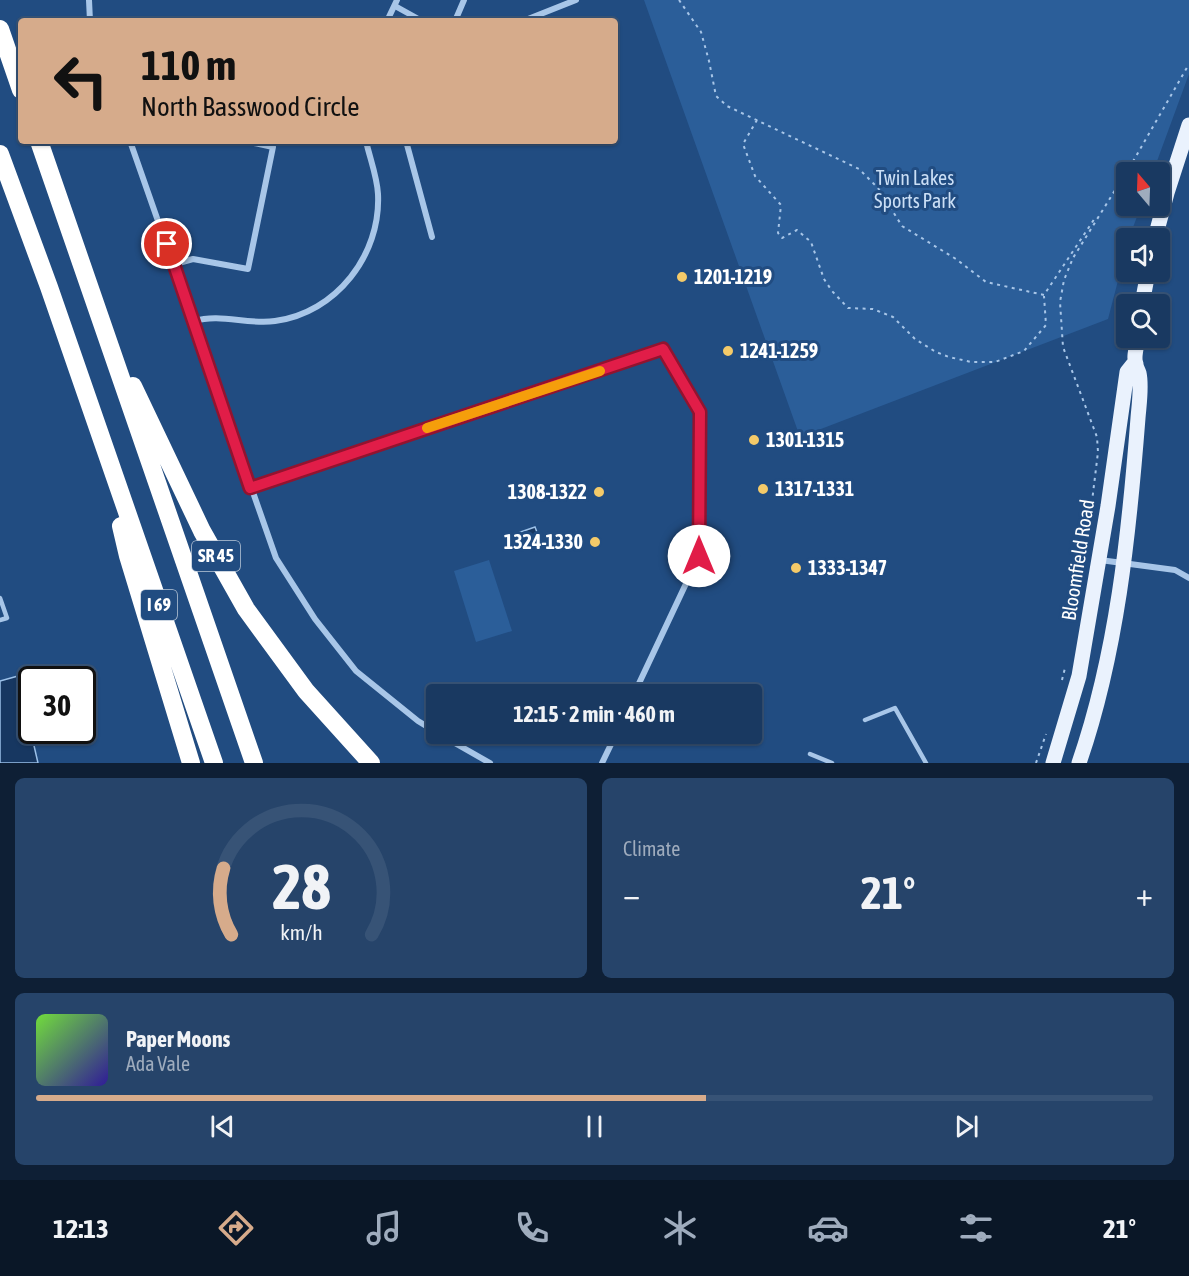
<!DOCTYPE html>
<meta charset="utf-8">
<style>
body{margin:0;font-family:"Asap Condensed",sans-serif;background:#26446a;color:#f1f3f6;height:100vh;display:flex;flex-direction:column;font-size:22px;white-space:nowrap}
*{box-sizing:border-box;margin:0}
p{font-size:20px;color:#9facbd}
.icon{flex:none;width:33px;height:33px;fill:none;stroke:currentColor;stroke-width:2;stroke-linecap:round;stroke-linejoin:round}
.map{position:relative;height:763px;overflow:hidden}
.drawer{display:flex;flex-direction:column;gap:15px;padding:15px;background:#0e1f35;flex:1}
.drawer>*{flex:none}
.top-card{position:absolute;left:18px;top:18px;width:600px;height:126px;border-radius:6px;box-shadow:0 2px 4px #0004,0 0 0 2px #375376;background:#d6ab8b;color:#111;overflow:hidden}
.needle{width:39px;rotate:341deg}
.fabs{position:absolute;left:1116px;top:162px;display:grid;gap:12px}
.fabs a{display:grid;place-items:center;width:54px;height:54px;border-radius:6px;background:#193961;box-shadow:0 2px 4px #0004,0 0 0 2px #375376;font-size:30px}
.speed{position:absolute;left:18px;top:666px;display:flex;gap:12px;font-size:30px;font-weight:700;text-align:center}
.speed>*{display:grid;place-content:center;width:78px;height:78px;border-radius:50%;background:#193961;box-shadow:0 2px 4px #0004,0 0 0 2px #375376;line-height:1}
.speed .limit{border:3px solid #111;border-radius:9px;background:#fff;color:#111}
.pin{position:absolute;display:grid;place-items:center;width:51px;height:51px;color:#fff;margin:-26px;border:3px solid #fff;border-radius:50%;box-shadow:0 2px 6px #0007}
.me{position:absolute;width:66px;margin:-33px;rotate:0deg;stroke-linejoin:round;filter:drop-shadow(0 0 4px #0008)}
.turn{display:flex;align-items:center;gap:21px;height:126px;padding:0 24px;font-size:27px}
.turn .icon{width:78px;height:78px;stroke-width:2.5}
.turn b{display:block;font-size:42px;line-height:51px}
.big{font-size:45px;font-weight:700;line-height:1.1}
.drawer .tile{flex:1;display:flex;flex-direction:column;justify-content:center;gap:9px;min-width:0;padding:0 21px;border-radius:9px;background:#26446a}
.drawer .dial{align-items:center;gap:0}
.dial svg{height:156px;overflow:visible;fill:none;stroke:#375376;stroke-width:7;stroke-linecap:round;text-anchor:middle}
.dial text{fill:#f1f3f6;stroke:none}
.song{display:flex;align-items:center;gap:18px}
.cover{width:72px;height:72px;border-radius:9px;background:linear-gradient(135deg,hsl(100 70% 55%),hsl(250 70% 35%))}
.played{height:6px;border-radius:3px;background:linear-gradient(90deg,#d6ab8b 60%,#375376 60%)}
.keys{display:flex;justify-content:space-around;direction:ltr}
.heat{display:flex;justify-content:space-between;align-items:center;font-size:33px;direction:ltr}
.drawer .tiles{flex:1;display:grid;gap:15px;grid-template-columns:1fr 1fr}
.tile:last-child{grid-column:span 2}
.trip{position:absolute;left:426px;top:684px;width:336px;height:60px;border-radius:6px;background:#193961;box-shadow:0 2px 4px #0004,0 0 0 2px #375376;font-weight:700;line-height:60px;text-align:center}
.tabs{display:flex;height:96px;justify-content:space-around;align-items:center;background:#0a1727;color:#9facbd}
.tabs .icon{width:42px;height:42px}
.tabs .on{color:#d6ab8b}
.tabs b{font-size:27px;color:#f1f3f6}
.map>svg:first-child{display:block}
.park{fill:#2b5e99}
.water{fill:#173761;stroke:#9cc1e9;stroke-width:1.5}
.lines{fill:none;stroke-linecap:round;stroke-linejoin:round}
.path{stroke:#a8c6e8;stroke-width:2;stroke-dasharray:3 4.5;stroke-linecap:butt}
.lane{stroke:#a8c6e8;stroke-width:4.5}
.street{stroke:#a8c6e8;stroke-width:6}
.primary{stroke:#eaf2fd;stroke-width:15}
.highway{stroke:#fff;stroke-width:18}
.route-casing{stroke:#92132f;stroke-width:15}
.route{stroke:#e11d48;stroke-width:10}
.slow{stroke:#f59e0b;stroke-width:10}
.poi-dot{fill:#f4ca69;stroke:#214c81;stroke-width:2}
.labels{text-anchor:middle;stroke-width:6;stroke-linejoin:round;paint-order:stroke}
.shield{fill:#214c81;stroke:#bcc9d9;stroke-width:1.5}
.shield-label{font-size:18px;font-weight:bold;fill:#fff}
.park-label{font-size:20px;fill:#cbdff6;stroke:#214c81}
.poi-label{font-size:20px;font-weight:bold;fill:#fff;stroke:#214c81;text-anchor:start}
.street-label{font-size:20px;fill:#fff;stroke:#214c81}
</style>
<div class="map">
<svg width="1189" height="763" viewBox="0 0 1189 763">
<rect width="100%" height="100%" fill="#214c81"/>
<!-- park -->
<path class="park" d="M644,0H1189V74L1153,172H1126V206H1141L1129,238H1126V250L1108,319L800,437Z
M489,560L512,631L476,642L454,571Z"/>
<!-- water -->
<path class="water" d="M535,527L540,540L516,548L512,535Z
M18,676L38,763H0V681Z"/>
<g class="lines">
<!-- path -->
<path class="path" d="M679,0L701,32L709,61L716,96L727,106L859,169L878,188L902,226L956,259L986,282L1044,295L1095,218
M757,120L743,144L755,176L781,205L778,233L782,238L797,230L811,242L824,279L832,291L848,308L873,309L893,317L915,339L936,352L949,357L971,362H995L1024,351L1046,325L1044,296
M1090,518L1098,452L1097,437L1063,347L1060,302L1064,280L1073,258L1135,158L1189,64
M1062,680L1065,668
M1036,763L1046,734"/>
<!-- lane -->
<path class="lane" d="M0,598L7,618L0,620
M865,720L895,708L926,763
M810,754L832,763"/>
<!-- street -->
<path class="street" d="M89,0L90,21
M395,6L422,21
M387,21L397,0
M455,21L464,0
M523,21L576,0
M130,141L276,558L315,619L356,671L418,721L436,732
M406,141L432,237
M175,264L193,259L248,269L273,147L245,141
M194,321C221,313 247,325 275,321C336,313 381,255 378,194C377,176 370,159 366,141
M250,488L663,349L700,412L699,556L634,694
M1100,560L1175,570L1189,578
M439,734L490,763
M602,763L616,734"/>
<!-- primary -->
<path class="primary" d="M1155,238L1167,193L1189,125
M1142,304L1148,272
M1053,763L1079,676L1108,506L1127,372L1135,362
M1079,763C1117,653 1129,534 1138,418C1139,405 1142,386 1139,373C1138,370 1136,367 1136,364C1133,357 1137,346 1138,338"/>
<!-- highway -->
<path class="highway" d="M0,29L21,90
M39,141L254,763
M0,154L49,287L214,763
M133,386L202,531L246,609L306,691L371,763
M121,526L128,556L191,763"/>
</g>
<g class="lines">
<defs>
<path id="route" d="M167,244L250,488L663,349L700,412L699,556"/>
</defs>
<!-- route casing -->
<use href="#route" class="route-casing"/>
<!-- route -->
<use href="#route" class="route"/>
<!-- slow -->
<path class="slow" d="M427,428L600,371"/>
</g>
<!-- markers -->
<g class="poi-dot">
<circle cx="682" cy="277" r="6"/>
<circle cx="728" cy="351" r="6"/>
<circle cx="754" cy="440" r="6"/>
<circle cx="763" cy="489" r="6"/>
<circle cx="599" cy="492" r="6"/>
<circle cx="595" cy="542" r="6"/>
<circle cx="796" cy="568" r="6"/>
</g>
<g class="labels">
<!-- shield labels -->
<g class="shield">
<rect x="192" y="541" width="48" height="30" rx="4.5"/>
<rect x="141" y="590" width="36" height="30" rx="4.5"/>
</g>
<g class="shield-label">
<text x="216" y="562">SR 45</text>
<text x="159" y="611">I 69</text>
</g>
<!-- park labels -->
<g class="park-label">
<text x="915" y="185">Twin Lakes<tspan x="915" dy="23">Sports Park</tspan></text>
</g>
<!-- poi labels -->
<g class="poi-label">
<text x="694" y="284">1201-1219</text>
<text x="740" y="358">1241-1259</text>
<text x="766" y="447">1301-1315</text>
<text x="775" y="496">1317-1331</text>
<text x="587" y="499" text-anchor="end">1308-1322</text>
<text x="583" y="549" text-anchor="end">1324-1330</text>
<text x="808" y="575">1333-1347</text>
</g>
<!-- street labels -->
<g class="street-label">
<text transform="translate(1078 560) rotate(-81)" y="7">Bloomfield Road</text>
</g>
</g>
</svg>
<div class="fabs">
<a><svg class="needle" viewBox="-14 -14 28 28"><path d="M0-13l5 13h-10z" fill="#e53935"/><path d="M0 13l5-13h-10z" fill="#9facbd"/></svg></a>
<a><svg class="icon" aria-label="sound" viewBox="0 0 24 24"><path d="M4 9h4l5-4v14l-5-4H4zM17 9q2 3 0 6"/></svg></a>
<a><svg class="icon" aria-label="search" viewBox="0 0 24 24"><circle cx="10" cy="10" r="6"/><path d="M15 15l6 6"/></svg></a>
</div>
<div class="speed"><div class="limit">30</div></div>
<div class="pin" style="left:167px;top:244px;background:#d93025"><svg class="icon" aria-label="arrive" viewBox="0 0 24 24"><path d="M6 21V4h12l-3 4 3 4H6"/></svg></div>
<svg class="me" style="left:699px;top:556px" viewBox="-20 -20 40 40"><circle r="19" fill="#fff"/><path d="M0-13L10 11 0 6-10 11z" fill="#e11d48"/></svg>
<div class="trip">12:15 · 2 min · 460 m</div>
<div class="top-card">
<div class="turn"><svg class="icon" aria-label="left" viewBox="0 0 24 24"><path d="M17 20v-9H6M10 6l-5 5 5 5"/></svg><div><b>110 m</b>North Basswood Circle</div></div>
</div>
</div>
<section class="drawer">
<div class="tiles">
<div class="tile dial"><svg viewBox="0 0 100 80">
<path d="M14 69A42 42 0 1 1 86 69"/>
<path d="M14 69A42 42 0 0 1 10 35" stroke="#d6ab8b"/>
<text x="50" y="56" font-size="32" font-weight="700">28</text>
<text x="50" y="72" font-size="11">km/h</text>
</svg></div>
<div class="tile"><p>Climate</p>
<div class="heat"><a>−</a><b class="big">21°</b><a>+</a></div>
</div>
<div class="tile">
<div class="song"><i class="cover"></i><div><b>Paper Moons</b><p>Ada Vale</p></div></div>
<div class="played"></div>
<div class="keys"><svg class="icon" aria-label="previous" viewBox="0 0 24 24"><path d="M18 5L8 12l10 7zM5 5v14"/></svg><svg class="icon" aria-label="pause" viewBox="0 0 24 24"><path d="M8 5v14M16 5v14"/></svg><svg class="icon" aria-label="next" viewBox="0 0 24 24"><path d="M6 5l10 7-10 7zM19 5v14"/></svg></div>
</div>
</div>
</section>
<nav class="tabs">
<b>12:13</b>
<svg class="icon on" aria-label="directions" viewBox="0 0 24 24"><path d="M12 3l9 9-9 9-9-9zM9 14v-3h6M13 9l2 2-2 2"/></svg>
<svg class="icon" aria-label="music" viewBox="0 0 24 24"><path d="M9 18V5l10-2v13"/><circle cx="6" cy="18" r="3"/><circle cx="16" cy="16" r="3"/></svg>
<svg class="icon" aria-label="phone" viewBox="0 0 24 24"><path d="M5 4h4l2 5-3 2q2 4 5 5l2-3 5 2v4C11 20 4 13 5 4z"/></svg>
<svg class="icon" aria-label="climate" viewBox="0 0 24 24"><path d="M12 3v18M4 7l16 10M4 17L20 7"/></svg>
<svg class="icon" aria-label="car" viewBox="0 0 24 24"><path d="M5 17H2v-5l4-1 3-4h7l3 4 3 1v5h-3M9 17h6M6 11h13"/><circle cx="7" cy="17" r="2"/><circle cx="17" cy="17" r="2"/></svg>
<svg class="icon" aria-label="filters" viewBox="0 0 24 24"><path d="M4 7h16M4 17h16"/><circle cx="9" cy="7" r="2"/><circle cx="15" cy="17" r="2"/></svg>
<b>21°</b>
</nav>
